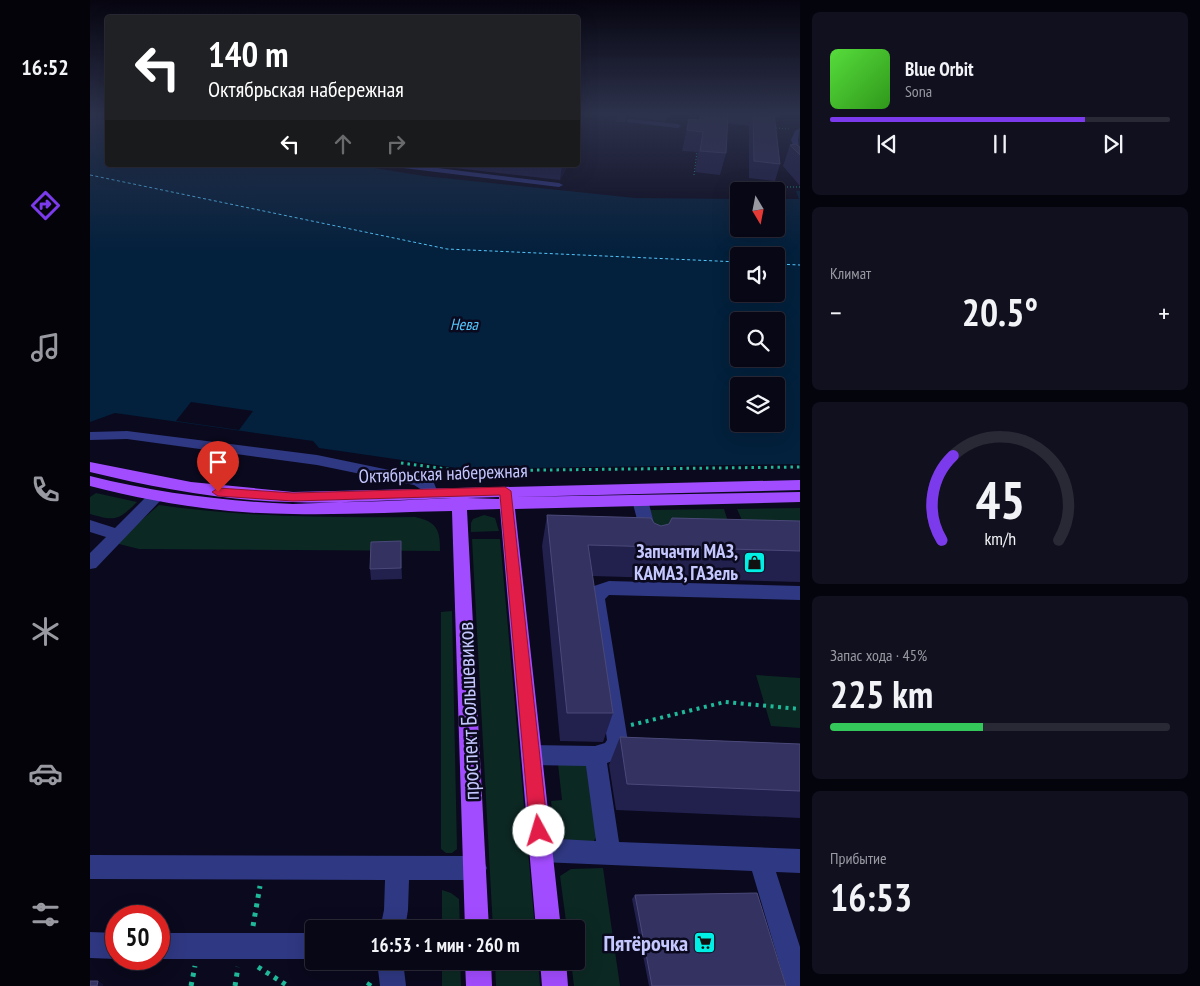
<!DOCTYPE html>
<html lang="ru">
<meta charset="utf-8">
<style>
body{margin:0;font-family:"PT Sans Narrow",sans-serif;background:#11101f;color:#f1f3f6;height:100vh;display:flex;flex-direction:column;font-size:19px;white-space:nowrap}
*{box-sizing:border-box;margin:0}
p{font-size:16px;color:#9899a1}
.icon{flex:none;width:28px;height:28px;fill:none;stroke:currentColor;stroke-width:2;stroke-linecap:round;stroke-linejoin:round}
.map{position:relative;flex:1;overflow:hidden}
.panel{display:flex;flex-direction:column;gap:12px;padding:12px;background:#04040c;width:400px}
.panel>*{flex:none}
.banner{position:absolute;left:15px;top:15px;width:475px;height:152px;border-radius:5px;box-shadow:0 5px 20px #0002,0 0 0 1px #292835;background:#202124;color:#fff;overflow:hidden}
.needle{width:32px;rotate:170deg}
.buttons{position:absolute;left:640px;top:182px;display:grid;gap:10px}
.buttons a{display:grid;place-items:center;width:55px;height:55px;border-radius:5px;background:#080716;box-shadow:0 5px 20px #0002,0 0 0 1px #292835;font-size:25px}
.speed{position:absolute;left:15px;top:905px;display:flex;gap:10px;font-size:25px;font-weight:700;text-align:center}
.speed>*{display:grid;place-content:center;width:65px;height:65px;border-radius:50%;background:#080716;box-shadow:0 5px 20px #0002,0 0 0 1px #292835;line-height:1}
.speed .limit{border:8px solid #d22;background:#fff;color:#111}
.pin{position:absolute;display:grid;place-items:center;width:42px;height:42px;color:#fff;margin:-51px -21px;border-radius:50% 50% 50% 0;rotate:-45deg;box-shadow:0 0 5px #0007}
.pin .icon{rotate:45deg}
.me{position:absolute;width:55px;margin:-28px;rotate:354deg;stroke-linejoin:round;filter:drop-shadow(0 0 4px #0008)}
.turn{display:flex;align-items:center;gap:18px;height:105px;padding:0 20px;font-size:22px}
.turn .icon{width:65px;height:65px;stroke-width:2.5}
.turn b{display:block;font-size:35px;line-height:42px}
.lanes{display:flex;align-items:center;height:48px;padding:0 20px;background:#0003;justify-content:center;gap:25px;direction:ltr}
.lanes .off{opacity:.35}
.big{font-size:38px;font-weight:700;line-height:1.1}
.panel .widget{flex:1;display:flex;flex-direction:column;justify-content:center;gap:8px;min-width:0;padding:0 18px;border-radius:8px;background:#11101f}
.panel .dial{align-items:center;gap:0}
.dial svg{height:130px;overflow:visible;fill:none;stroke:#292835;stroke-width:7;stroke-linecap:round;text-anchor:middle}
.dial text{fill:#f1f3f6;stroke:none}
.song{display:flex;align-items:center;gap:15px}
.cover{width:60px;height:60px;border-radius:8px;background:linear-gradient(135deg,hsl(110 70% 55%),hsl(110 70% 35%))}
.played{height:5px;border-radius:2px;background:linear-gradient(90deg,#7c3aed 75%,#292835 75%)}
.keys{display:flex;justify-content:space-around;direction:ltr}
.heat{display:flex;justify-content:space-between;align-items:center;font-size:28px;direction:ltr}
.charge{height:8px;border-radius:4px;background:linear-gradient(90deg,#34c759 45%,#292835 0)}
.trip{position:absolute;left:215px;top:920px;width:280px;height:50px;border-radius:5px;background:#080716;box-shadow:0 5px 20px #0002,0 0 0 1px #292835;font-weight:700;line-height:50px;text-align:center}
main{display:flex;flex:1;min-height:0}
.dock{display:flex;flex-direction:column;width:90px;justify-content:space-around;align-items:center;background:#030309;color:#9899a1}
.dock .icon{width:35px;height:35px}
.dock .current{color:#7c3aed}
.dock b{font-size:22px;color:#f1f3f6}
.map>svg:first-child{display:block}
.green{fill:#0c2823}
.water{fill:#03203c;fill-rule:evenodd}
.pier{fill:#0a091d}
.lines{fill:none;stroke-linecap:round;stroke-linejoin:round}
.ferry{stroke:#53c8ff;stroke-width:1;stroke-dasharray:3 2.5;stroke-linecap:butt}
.path-far3{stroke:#1fb99a;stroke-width:1;stroke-dasharray:1 2;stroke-linecap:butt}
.path-far2{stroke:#1fb99a;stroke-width:3;stroke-dasharray:2.5 4;stroke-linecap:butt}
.path-far1{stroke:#1fb99a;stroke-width:4;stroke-dasharray:3 4.5;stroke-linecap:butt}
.path{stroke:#1fb99a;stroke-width:5;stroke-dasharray:4 5.5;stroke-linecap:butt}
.minor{fill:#2f3882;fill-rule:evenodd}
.major{fill:#a24cff;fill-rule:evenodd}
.wall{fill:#22204d}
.shaded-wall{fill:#110f32}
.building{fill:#343260;stroke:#4a4979}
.route{fill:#e11d48;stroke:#92132f}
.labels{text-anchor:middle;stroke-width:5;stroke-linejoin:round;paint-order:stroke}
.far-water-label{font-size:16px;font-style:italic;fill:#53c8ff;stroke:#0a091d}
.street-label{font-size:19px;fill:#c5c7ff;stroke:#0a091d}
.poi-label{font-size:19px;font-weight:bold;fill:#c5c7ff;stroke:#0a091d;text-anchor:end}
.near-street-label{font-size:22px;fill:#c5c7ff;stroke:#0a091d}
.near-poi-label{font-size:22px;font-weight:bold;fill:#c5c7ff;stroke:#0a091d;text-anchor:end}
</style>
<main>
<nav class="dock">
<b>16:52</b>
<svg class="icon current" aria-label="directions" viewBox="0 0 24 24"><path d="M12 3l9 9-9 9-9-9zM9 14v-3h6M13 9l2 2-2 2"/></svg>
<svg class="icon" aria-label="music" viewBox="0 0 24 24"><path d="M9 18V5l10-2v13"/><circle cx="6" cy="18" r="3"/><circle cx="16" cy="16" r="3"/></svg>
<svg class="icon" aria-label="phone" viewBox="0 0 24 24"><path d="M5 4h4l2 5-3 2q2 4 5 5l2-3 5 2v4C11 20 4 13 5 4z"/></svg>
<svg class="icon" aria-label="climate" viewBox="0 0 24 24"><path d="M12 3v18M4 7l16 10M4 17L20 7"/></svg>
<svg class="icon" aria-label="car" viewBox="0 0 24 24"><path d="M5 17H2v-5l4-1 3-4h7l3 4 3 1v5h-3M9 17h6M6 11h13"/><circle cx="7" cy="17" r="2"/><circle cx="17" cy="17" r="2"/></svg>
<svg class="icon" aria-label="filters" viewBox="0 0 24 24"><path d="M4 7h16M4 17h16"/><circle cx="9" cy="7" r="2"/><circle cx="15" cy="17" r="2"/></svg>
</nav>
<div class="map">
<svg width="710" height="986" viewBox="0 0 710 986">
<rect width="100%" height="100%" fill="#0a091d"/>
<!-- green -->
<path class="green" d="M6,493L47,502C28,521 25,521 0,514V497Z
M69,505C154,517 239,518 325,517C347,522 350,529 350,551L49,549L25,543Z
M710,508V546L663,545L647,509Z
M634,509L645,544L569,543L560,510Z
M394,515L405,518L409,531L381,532V523L383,519Z
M382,539H410L445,929H403Z
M362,611L367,849L362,853H356L351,849V612Z
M666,675L710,678V728L681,726Z
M468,764L498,765L507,836L503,842H478L465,833L461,801L472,800Z
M513,868L530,986H484L481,961H486V929H477L470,876L481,869Z
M352,890L361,893L369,899L370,929H352Z
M352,961H370L371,986H352Z
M405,961H448L450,986H406Z"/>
<!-- water -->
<path class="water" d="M0,114H17L18,165H266L334,176L545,198L649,199V229H686V199H709L706,191H710V464L374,469L229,448L223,441L25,413L0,422ZM649,256H686V294H649ZM649,321H686V359H649ZM649,386H686V424H649Z"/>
<!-- pier -->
<path class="pier" d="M101,402L163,411L149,430L86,421Z"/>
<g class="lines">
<!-- ferry -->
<path class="ferry" d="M0,175L357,249L649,262
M686,264L710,265"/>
<!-- path-far3 -->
<path class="path-far3" d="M686,128L700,129
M604,175L607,152L605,151
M691,187H710"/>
<!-- path-far2 -->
<path class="path-far2" d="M311,463L372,471L710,467"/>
<!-- path-far1 -->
<path class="path-far1" d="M541,725L635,702L710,709"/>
<!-- path -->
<path class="path" d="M163,926L170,886
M168,967L198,986
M101,986L105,966
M145,986L148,967
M278,986L282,980"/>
<!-- minor -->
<path class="minor" d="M539,119L588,124L591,126L588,128L537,122V120Z
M710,128L708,140L710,153L705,150L701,140L705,131Z
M301,165H324L469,183L473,185L469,187L305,167Z
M37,431L227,455L333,477L344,483L348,493L345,497L340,498L335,497L332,490L324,485L227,465L37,439L0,440V432Z
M66,491L71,492L74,496L71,500L6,568L0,569V553L16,537L0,532V520L25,528L61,492Z
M550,495L555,496L558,500L567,535L565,539L559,541L553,539L551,535L542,500L545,496Z
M519,581L710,586V600L519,595L515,599L538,742L528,759L517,763L529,842L710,849V873L686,872L710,947V986H696L662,871L451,862L443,858L439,850L443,842L451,838L506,841L496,766L441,765L434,762L431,755L434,748L441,745L505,746L515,743L517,740L497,599L504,586Z
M0,855L385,856L393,860L397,868L393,876L385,880H319L318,910L315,929H290L294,910L295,880L0,879Z
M0,932L26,933V959L0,958Z
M69,933H224V959H69Z
M287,961H313L316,986H290Z"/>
<!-- major -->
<path class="major" d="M0,462L101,482L203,492L710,480V490L424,497L710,492V502L425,509L471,929H446L410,509L377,510L399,929H375L362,511C309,512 256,515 203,514C134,514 66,503 0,486V476C67,493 134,501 203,504L362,498C309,500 255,504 202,502C134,501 66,488 0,472ZM409,497V499L377,498Z
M375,961H401L402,986H376Z
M450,961H476L478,986H452Z"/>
</g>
<!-- wall -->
<path class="wall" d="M500,114H578L576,121L539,117L536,118L535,122H526L527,117Z
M610,114H688L687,117H685L690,164L685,181L659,178V126L637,123L636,153L630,175L605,172L608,152L592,151L599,119H609Z
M700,145L710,147V186L693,166Z
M347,165H478L470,180L347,166Z
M457,515L564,523L571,526L710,521V582L502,576L523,713L513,742L470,741L452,546Z
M311,553L312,579L281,580L280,569Z
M530,737L710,744V818L526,810L519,765Z
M545,895L696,986H559L542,899Z"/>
<!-- shaded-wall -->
<path class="shaded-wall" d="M492,114H498L488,133V122Z
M537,114H540L539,117L536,118L535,122Z
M472,165H478L470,180Z
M8,981L13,984V986H7Z"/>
<!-- building -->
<path class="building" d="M488,114H492L488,122Z
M611,114H638L636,153L610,151L613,132L597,130L599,119L610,120Z
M663,114H684L690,164L664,161Z
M705,144L710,147V155L700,145Z
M457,515L561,518L564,523L571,526L579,524L582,518L710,521V551L498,545L523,713H477Z
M311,541V568L280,569L281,542Z
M530,737L710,744V791L537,784Z
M667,893L696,986H562L545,895Z
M0,981H8L7,986H0Z"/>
<!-- sky -->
<linearGradient id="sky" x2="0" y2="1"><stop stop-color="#060510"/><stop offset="0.45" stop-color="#2d324c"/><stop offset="1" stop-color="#2d324c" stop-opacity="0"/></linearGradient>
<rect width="710" height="252" fill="url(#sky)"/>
<!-- route -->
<path class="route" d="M415,487L421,491L458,831L455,837L449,840L443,837L440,831L410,495L203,501L128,496L122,492L128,488L203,493Z"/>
<!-- icons -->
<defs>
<symbol id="shop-square" viewBox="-11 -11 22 22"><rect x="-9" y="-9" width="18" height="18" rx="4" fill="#00f0e6" stroke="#0a091d"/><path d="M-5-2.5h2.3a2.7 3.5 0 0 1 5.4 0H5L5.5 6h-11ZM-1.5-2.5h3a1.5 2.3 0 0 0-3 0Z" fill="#111"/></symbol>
<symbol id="supermarket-square" viewBox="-11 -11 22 22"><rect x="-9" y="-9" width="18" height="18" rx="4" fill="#00f0e6" stroke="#0a091d"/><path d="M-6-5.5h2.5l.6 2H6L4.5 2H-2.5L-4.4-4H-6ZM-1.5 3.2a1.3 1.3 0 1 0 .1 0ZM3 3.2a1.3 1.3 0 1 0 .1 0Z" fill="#111"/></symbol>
</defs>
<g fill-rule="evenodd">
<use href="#shop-square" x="652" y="550" width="25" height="25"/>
<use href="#supermarket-square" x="602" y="930" width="25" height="25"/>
</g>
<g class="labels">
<!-- far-water labels -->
<g class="far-water-label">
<text x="374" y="330">Нева</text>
</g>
<!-- street labels -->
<g class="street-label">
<text transform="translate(353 473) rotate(-2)" y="7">Октябрьская набережная</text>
</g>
<!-- poi labels -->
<g class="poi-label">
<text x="648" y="558">Запчачти МАЗ,<tspan x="648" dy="22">КАМАЗ, ГАЗель</tspan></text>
</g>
<!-- near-street labels -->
<g class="near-street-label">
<text transform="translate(378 711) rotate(-92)" y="8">проспект Большевиков</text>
</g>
<!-- near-poi labels -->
<g class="near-poi-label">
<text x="598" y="951">Пятёрочка</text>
</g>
</g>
</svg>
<div class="buttons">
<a><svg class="needle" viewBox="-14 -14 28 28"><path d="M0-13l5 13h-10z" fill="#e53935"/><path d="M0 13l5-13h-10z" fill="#9899a1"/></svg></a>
<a><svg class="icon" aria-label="sound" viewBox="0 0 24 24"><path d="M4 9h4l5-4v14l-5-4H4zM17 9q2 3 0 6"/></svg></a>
<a><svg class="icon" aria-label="search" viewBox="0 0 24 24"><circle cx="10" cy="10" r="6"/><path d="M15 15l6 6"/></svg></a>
<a><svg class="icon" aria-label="layers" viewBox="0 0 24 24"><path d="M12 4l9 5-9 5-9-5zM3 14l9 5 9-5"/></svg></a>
</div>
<div class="speed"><div class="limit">50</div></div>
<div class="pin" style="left:128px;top:492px;background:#d93025"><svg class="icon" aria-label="arrive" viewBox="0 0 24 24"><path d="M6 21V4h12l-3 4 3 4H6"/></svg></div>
<svg class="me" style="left:449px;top:831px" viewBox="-20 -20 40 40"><circle r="19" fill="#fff"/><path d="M0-13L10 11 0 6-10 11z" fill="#e11d48"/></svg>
<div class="trip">16:53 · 1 мин · 260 m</div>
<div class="banner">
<div class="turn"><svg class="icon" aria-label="left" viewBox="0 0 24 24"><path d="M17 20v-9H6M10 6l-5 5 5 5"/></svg><div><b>140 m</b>Октябрьская набережная</div></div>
<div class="lanes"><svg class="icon" aria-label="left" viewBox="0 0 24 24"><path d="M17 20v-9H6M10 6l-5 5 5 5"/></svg><svg class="icon off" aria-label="ahead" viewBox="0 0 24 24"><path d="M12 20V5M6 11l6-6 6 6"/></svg><svg class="icon off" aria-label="right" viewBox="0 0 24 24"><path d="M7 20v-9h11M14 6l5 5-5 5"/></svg></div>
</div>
</div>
<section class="panel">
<div class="widget">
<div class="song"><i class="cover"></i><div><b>Blue Orbit</b><p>Sona</p></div></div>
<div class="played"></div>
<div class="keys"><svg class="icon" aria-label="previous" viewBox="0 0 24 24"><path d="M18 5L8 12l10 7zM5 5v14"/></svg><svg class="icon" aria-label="pause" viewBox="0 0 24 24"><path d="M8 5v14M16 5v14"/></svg><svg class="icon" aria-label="next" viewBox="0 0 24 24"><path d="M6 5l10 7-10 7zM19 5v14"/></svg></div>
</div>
<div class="widget"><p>Климат</p>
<div class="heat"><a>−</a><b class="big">20.5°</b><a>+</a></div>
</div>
<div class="widget dial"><svg viewBox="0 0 100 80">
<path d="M14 69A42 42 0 1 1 86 69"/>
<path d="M14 69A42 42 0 0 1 21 17" stroke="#7c3aed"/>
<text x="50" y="56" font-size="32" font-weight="700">45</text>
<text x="50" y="72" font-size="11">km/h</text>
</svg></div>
<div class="widget"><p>Запас хода · 45%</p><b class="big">225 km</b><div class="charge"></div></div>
<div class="widget"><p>Прибытие</p><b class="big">16:53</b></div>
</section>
</main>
